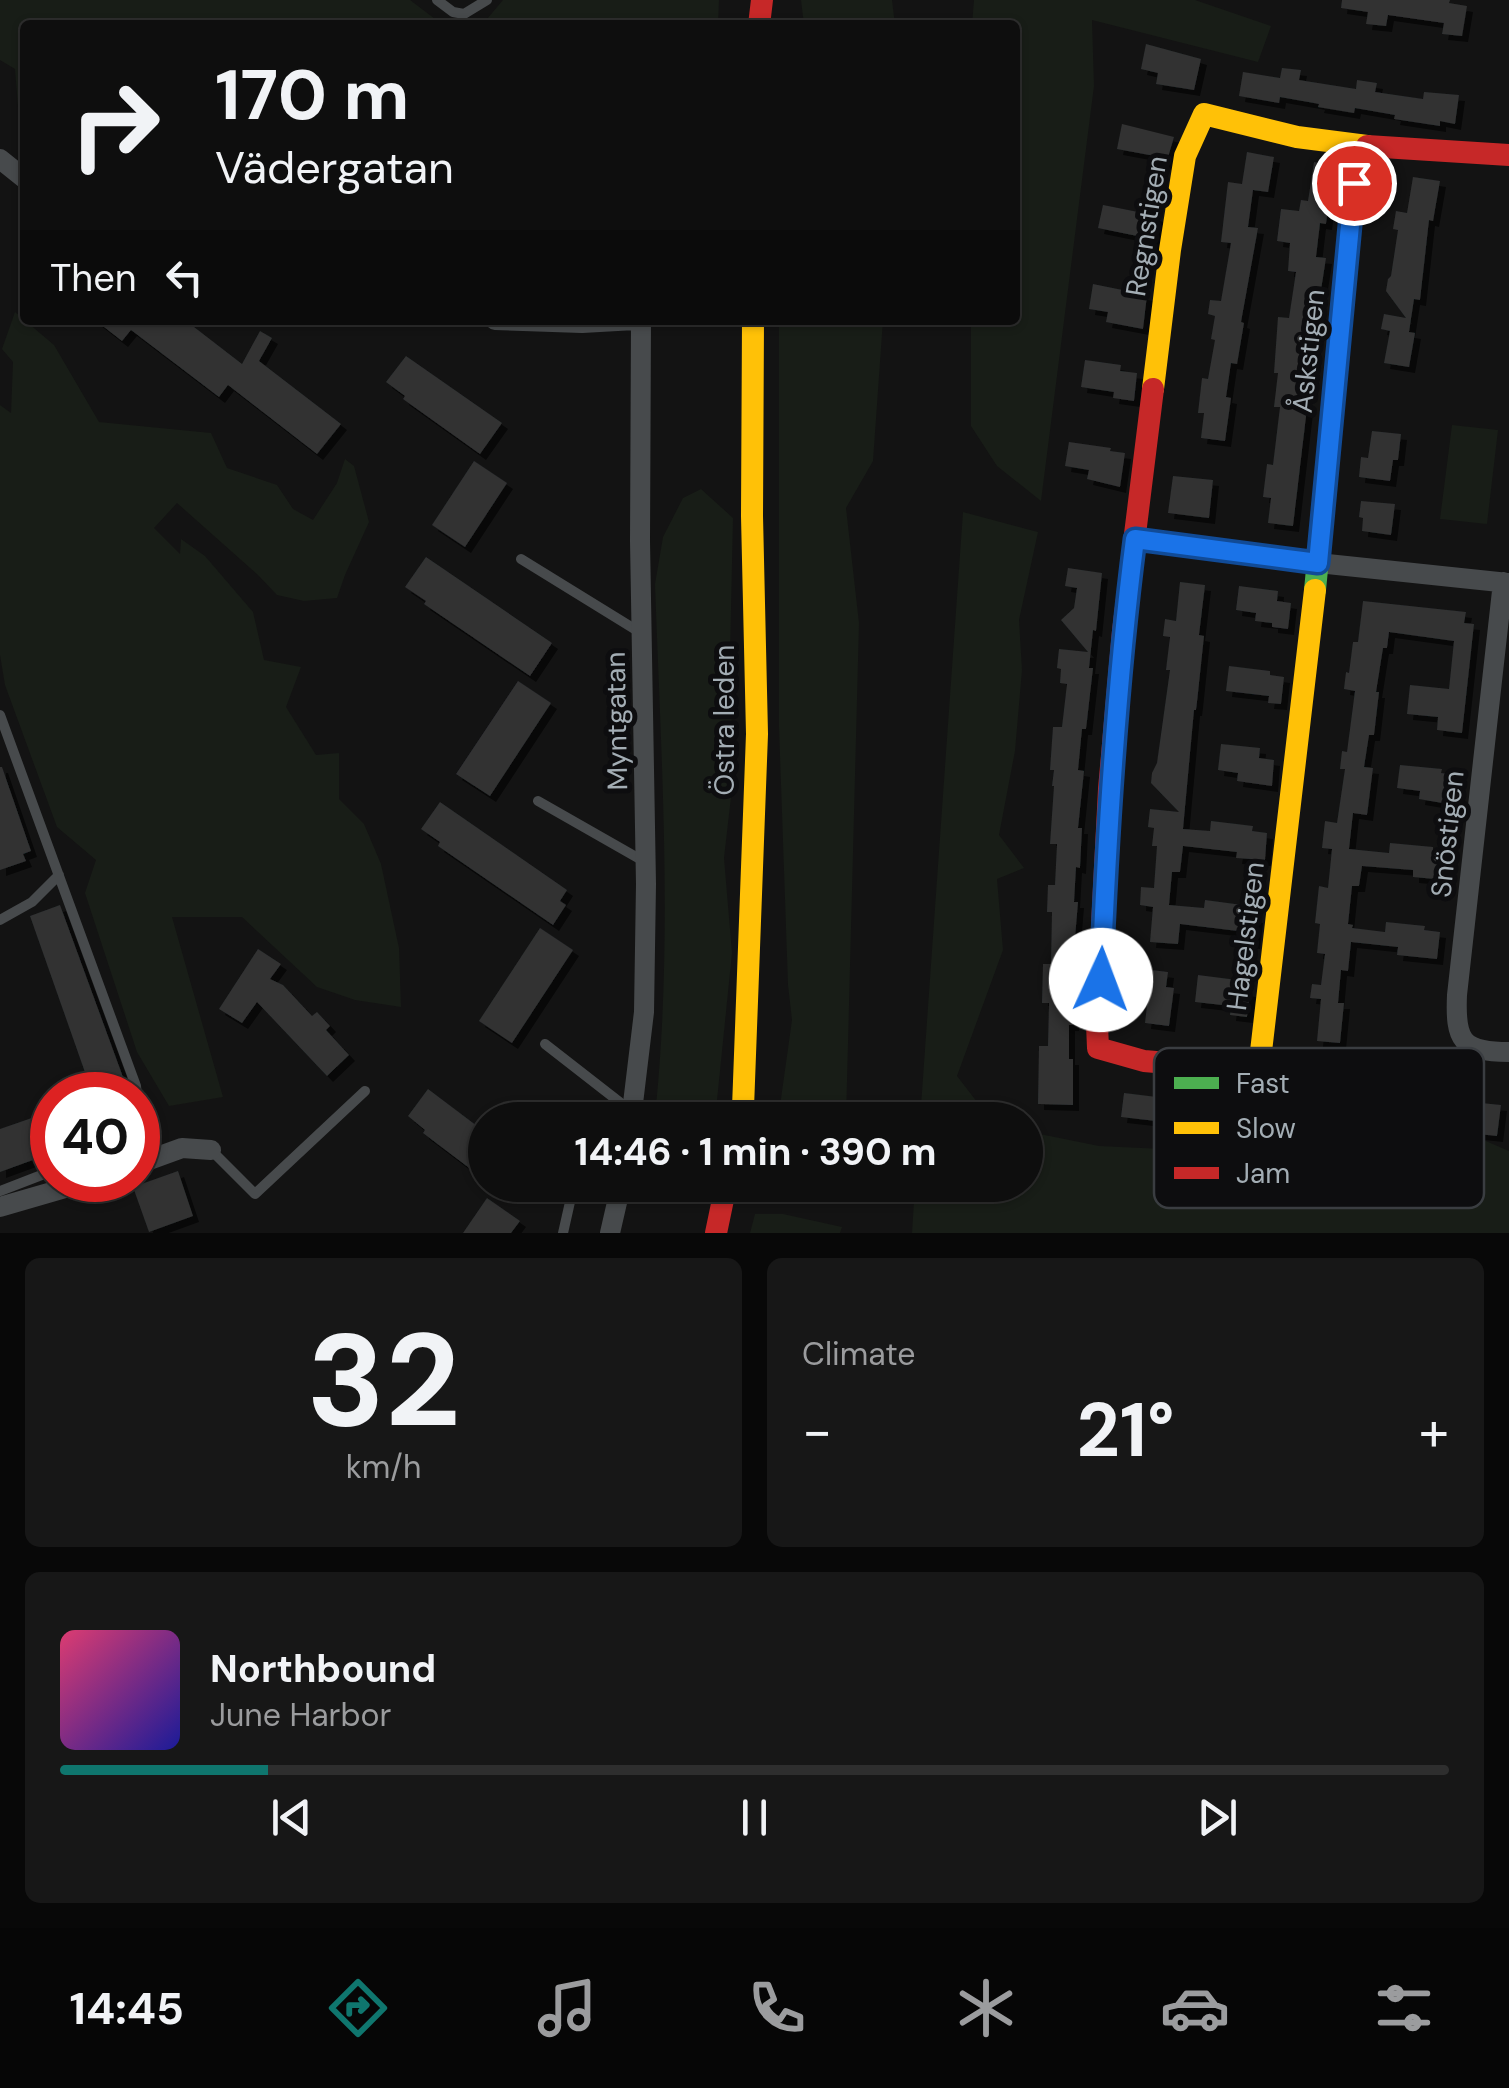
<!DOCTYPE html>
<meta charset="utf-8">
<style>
body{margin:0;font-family:"DM Sans",sans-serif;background:#171717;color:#f1f3f6;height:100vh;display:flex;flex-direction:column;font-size:38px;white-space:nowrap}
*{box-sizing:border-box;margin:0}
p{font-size:32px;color:#9b9c9e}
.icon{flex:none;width:55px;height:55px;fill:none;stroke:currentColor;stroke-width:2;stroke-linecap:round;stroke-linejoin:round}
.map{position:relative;height:1233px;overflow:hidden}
.drawer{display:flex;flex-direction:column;gap:25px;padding:25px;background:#080808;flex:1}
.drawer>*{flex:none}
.hud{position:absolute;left:20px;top:20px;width:1000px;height:305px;border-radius:10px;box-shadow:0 2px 8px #0004,0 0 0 2px #2e2e2e;background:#0e0e0e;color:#f1f3f6;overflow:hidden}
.speed{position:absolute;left:30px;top:1072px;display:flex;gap:20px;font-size:50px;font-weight:700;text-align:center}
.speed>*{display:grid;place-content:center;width:130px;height:130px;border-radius:50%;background:#0e0e0e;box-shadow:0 2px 8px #0004,0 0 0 2px #2e2e2e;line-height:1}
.speed .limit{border:15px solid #d22;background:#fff;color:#111}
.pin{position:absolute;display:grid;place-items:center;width:85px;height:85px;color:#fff;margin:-42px;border:5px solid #fff;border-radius:50%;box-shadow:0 2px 10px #0007}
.me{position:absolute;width:110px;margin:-55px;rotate:2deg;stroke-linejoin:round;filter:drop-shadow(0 0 8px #0008)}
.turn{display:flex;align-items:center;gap:35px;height:210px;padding:0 30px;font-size:45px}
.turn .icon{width:130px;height:130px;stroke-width:2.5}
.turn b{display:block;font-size:70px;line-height:85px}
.then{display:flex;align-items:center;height:95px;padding:0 30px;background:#0003;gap:20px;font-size:38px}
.big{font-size:75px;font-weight:700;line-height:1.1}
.drawer .tile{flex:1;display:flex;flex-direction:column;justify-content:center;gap:15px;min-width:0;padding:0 35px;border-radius:15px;background:#171717}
.drawer .dial{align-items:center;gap:0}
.dial b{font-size:130px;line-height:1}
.song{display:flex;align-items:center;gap:30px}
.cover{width:120px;height:120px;border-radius:15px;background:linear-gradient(135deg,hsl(340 70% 55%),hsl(240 70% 35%))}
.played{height:10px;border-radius:5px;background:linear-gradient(90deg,#0f766e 15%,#2e2e2e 15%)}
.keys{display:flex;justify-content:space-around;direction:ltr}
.heat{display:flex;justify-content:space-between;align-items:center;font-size:55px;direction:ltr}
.drawer .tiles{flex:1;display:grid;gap:25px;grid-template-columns:1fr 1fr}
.tile:last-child{grid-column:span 2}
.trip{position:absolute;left:468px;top:1102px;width:575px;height:100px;border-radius:50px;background:#0e0e0e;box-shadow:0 2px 8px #0004,0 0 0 2px #2e2e2e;font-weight:700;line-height:100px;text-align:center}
.tabs{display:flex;height:160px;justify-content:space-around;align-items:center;background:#060606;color:#9b9c9e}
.tabs .icon{width:70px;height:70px}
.tabs .selected{color:#0f766e}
.tabs b{font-size:45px;color:#f1f3f6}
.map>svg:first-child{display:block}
.green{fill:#181d17}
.building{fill:#303233;filter:url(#shadow)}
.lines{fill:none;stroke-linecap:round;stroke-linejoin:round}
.lane{stroke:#474a4c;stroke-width:10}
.street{stroke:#474a4c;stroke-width:20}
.fast{stroke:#4caf50;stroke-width:22}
.slow{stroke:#ffc107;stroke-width:22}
.jam{stroke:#c62828;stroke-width:22}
.route-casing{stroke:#114b97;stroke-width:25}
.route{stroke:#1a73e8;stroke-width:18}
.labels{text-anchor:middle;stroke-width:10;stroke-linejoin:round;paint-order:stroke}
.street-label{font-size:28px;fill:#a3adb4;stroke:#0d0d0f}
.key{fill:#0d0d0f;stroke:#3a3d41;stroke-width:2.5}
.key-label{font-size:28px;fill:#a3adb4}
</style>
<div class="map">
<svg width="1509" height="1233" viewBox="0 0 1509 1233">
<defs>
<filter id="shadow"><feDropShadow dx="6" dy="6" stdDeviation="0" flood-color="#0009"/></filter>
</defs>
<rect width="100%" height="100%" fill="#131313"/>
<!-- green -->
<path class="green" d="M0,0H410L443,25H25V120L19,119L15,69L0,60Z
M503,0H719L718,25H482Z
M801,0H892L895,25H804Z
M974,0H1195L1271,26L1258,62L1092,20L1094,86L1041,501L997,466L971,426V320H1015V25H972Z
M15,312L54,345L99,422L211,433L227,468L277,485L293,509L313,520L337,483L345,459L354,466L369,522L345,575L337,598L304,601L277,595L258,575L177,503L154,528L180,554L181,539L205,556L253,612L264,660L301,667L286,707L316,755L339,753V799L364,824L381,864L399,948L401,1007L355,1000L317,987L242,917H172L223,1097L169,1106L137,1052L85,893L96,860L57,827L5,685L0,655V405L11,413L13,362L2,349Z
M779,320H883L873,461L846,508L859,623L846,1120H778L792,1020L788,985L779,727Z
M1452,425L1498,430L1487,524L1440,519Z
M701,489L733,518L730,655L733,780L724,858L732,953L715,1120H671L656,1106C673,932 661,757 655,584L663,537L683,498Z
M963,512L1038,532L1019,620L1022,670L1015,751L999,835L1024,868L997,879L1003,950L957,1076L991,1120H920Z
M1350,1099L1381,1126L1437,1120L1509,1151V1233H912L915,1185H1025V1131L1099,1146L1270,1154L1322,1142Z
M755,1214H783L842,1227L840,1233H750Z"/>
<!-- building -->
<path class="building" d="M1342,0H1450L1449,3L1467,6L1462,36L1442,34L1444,23L1388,15L1386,26L1366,24L1368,12L1341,8Z
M1146,44L1201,59L1194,90L1156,84L1158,73L1141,69Z
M1282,68L1301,70L1299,80L1356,89L1357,80L1377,83L1375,92L1423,99L1424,92L1459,95L1455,124L1440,121V126L1394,119L1395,115L1355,108L1354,113L1318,107L1319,104L1314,103L1280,97L1279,103L1239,96L1243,72L1280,78Z
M1122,124L1174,137L1166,164L1159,163L1160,157L1117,149Z
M1247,152L1274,157L1268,192L1253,190L1248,227L1258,228L1241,322L1244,323L1237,364L1231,363L1226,397L1231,398L1225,441L1201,438L1204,413H1198L1202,378L1208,379L1215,340L1211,339L1215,316L1208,314L1210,300L1221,301L1231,243L1221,242L1228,182L1242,184Z
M1314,162L1338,167L1334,209L1328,208L1326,224L1320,223L1316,257L1326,258L1316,322H1318L1313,362L1301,361L1297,392L1304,393L1302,407L1307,408L1293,526L1268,523L1271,498L1263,497L1267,464L1273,465L1280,407H1274L1278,373H1274L1278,317L1289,318L1296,272L1288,271L1290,243L1277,241L1281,209L1299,211L1301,200L1308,201Z
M1413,177L1440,181L1433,221L1429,220L1420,300L1414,299L1409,332L1415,333L1409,367L1384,363L1390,331L1381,329L1384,314L1406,318L1386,291L1388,279L1391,276L1398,230L1393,229L1396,211L1407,213Z
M1103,205L1158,216L1153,246L1140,244L1142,237L1098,228Z
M1093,284L1147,295L1143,329L1106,322L1108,312L1089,309Z
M95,320H185L242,364L260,331L272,338L259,361L341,424L317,454L228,385L219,397L131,330L122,341Z
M406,356L502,423L480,454L403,399L405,396L386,382Z
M1085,360L1121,365L1120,371L1137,373L1134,401L1113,398L1114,392L1081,387Z
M1372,431L1401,434L1398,460H1393L1390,481L1359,477L1361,457L1368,458Z
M1069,442L1111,448L1110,451L1125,453L1120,487L1087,479L1089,470L1065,466Z
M474,461L507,483L465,547L432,525Z
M1173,476L1213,480L1209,518L1168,513Z
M1361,501L1395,504L1391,535L1362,531L1363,518L1359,517Z
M426,557L552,643L530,676L424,604L426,601L405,587Z
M1068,568L1102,573L1096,631L1093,630L1089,668H1093L1086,729H1082L1078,770L1084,771L1078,828H1082L1080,868L1076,867L1074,902H1078L1071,986H1075L1073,1025H1069V1059H1073V1105L1038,1104L1039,1046H1048L1049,1003H1042L1043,964H1051L1052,912H1047L1048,885H1055L1057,844H1050L1054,786H1052L1054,770H1050L1053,727H1062L1067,684L1060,683L1061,669L1057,668L1059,649L1088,652L1061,620L1074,608L1077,588L1065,586Z
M1180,582L1205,585L1199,635L1204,636L1197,702L1196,710H1194L1183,829L1210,831L1211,821L1253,826L1252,831L1267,833L1265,860L1236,858L1237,852L1183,846L1180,872H1172L1169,905L1204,908L1205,900L1250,906L1249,916L1257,917L1254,943L1237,941L1238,931L1180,924L1178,944L1150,942L1153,907L1140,905L1141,887L1154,888L1157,846H1152L1154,828L1148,827L1150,809L1179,812L1151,783L1152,773L1157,763L1170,670H1166L1170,637L1163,636L1165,619L1176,621Z
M1239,586L1278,591L1277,601L1291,603L1288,629L1272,627V623L1255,621L1256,613L1236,610Z
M1363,601L1466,612L1464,623L1474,624L1462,733L1437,730L1438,717L1407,714L1410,685L1449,689L1454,641L1389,632L1387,648H1383L1376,692H1379L1374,735H1369L1364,767L1373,768L1367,815L1353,813L1349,849L1389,853L1390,843L1433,847V852L1448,854L1446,880L1413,877V870L1362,866L1359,886H1352L1348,924L1353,925L1352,928L1385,932L1386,922L1425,926L1424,930L1440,932L1437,959L1397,955L1398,947L1351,942L1348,971L1341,970L1338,1003H1344L1340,1043L1317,1041L1321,999L1310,998L1312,984L1321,985L1325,954L1317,953L1320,924L1315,923L1319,886L1328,888L1332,849L1322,848L1325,821L1337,823L1345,769H1340L1342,751L1347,752L1355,691L1344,689L1346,672L1349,673L1353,642H1358Z
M1229,666L1270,671V675L1284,677L1281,704L1268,703L1269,696L1226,691Z
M518,681L551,703L490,796L456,774Z
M1221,744L1260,748L1259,758L1274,760L1272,786L1237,781L1238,773L1218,770Z
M1400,765L1442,769L1441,773L1457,775L1454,805L1419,799L1420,791L1397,788Z
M0,767H2L31,851L23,854L26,861L0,870Z
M440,802L567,890L560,901L566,905L553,925L438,846L440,842L421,829Z
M60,905L127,1088L128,1095H93L30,916Z
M540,928L573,950L512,1043L479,1021Z
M258,949L281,964L270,979L283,985L312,1016L317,1012L330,1026L326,1030L349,1055L327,1076L257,1002L242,1023L219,1009Z
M1136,968L1168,972L1166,987L1174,988L1169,1026L1145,1023L1149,988L1134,986Z
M1198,975L1237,980L1236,989L1250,991L1247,1017L1230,1015L1231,1006L1195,1002Z
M1167,1085L1185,1087V1092L1237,1099L1238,1091L1256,1093L1255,1100L1288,1102L1287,1110L1324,1114L1322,1137L1300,1135L1299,1143L1248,1138L1249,1130L1201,1125V1116L1166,1112L1165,1122L1121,1117L1124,1093L1165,1098Z
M1399,1085L1433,1087L1432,1098L1501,1105L1497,1136L1469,1133L1470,1126L1447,1123L1448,1113L1412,1108L1411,1120L1376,1115L1379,1091L1398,1094Z
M428,1089L485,1132V1180L423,1133L425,1130L408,1116Z
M52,1111V1153L0,1172V1129Z
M178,1171L193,1216L149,1232L133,1187Z
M487,1198L520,1221L511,1233H463Z"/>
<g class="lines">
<!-- lane -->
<path class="lane" d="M437,0L453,12L464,14L487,0
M521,559L641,633
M0,715L136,1086L137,1095
M538,801L645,862
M0,920L32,902L59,875
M545,1044L631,1111
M138,1098L140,1119L138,1123
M211,1150L255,1194L365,1091
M0,1191L52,1171
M563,1233L570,1202"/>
<!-- street -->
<path class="street" d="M0,159L25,179
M495,320L582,323L635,320
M1135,539L1318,563L1509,583
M1503,582L1457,995C1455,1040 1461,1052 1509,1052
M631,1120L644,1012L646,884L640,541L641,320
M138,1164L182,1148L211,1150
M0,1207L93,1180
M610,1233L621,1185"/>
<!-- fast -->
<path class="fast" d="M1315,590L1358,145"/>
<!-- slow -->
<path class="slow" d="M1153,389L1170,250L1185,156L1204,114L1297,137L1367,146
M1253,1067L1260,1060L1315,590
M740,1120L743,1108L757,734L752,516L753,320"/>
<!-- jam -->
<path class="jam" d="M759,25L762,0
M1367,146L1509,155
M1153,389L1123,631L1109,789L1097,1024L1098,1048L1144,1061L1215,1067H1253
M716,1233L726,1185"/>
</g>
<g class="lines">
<defs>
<path id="route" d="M1101,980C1107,833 1116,686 1135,539L1318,563L1354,183"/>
</defs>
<!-- route casing -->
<use href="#route" class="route-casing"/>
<!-- route -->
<use href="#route" class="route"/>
</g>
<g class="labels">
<!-- street labels -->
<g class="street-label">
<text transform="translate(1146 226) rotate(-81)" y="10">Regnstigen</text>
<text transform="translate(1308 351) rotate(-84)" y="10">Åskstigen</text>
<text transform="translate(724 720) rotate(-90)" y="10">Östra leden</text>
<text transform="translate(616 721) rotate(-91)" y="10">Myntgatan</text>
<text transform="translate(1447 834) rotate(-84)" y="10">Snöstigen</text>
<text transform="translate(1245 936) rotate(-83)" y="10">Hagelstigen</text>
</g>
</g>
<!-- legend -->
<rect x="1154" y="1048" width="330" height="160" rx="15" class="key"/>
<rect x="1174" y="1077" width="45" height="12" fill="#4caf50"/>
<rect x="1174" y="1122" width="45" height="12" fill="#ffc107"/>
<rect x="1174" y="1167" width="45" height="12" fill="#c62828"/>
<g class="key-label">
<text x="1236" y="1093">Fast</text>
<text x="1236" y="1138">Slow</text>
<text x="1236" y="1183">Jam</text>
</g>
</svg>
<div class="speed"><div class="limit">40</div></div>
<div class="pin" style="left:1354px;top:183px;background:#d93025"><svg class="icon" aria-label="arrive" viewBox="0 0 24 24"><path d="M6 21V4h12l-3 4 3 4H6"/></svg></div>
<svg class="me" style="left:1101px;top:980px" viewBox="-20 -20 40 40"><circle r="19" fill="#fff"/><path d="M0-13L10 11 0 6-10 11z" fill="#1a73e8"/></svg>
<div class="trip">14:46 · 1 min · 390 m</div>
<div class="hud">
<div class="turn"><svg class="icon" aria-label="right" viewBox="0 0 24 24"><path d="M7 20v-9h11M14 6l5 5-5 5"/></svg><div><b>170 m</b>Vädergatan</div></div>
<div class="then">Then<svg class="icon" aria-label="left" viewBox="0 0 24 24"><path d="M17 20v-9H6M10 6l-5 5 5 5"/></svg></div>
</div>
</div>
<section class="drawer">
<div class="tiles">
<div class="tile dial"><b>32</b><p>km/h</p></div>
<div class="tile"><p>Climate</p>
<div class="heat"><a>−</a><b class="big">21°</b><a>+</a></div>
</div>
<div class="tile">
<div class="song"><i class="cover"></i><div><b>Northbound</b><p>June Harbor</p></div></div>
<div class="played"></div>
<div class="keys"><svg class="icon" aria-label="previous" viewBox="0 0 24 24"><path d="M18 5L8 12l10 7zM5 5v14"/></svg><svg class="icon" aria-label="pause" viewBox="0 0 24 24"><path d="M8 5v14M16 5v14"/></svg><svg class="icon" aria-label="next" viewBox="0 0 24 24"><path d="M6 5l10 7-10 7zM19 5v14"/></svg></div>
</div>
</div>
</section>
<nav class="tabs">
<b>14:45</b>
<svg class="icon selected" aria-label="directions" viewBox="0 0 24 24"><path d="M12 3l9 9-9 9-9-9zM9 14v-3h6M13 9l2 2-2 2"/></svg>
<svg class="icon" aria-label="music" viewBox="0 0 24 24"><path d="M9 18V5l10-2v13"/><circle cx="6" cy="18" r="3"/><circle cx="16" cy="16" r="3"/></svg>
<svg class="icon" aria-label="phone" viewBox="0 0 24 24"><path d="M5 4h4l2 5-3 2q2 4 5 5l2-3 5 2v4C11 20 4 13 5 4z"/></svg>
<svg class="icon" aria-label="climate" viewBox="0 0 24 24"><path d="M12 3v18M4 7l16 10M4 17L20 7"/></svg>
<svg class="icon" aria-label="car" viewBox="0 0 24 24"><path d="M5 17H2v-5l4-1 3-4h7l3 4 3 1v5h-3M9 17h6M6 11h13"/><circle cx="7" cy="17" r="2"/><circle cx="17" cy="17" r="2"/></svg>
<svg class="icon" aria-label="filters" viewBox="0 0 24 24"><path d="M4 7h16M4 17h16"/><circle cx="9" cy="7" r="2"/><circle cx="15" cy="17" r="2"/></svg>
</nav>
